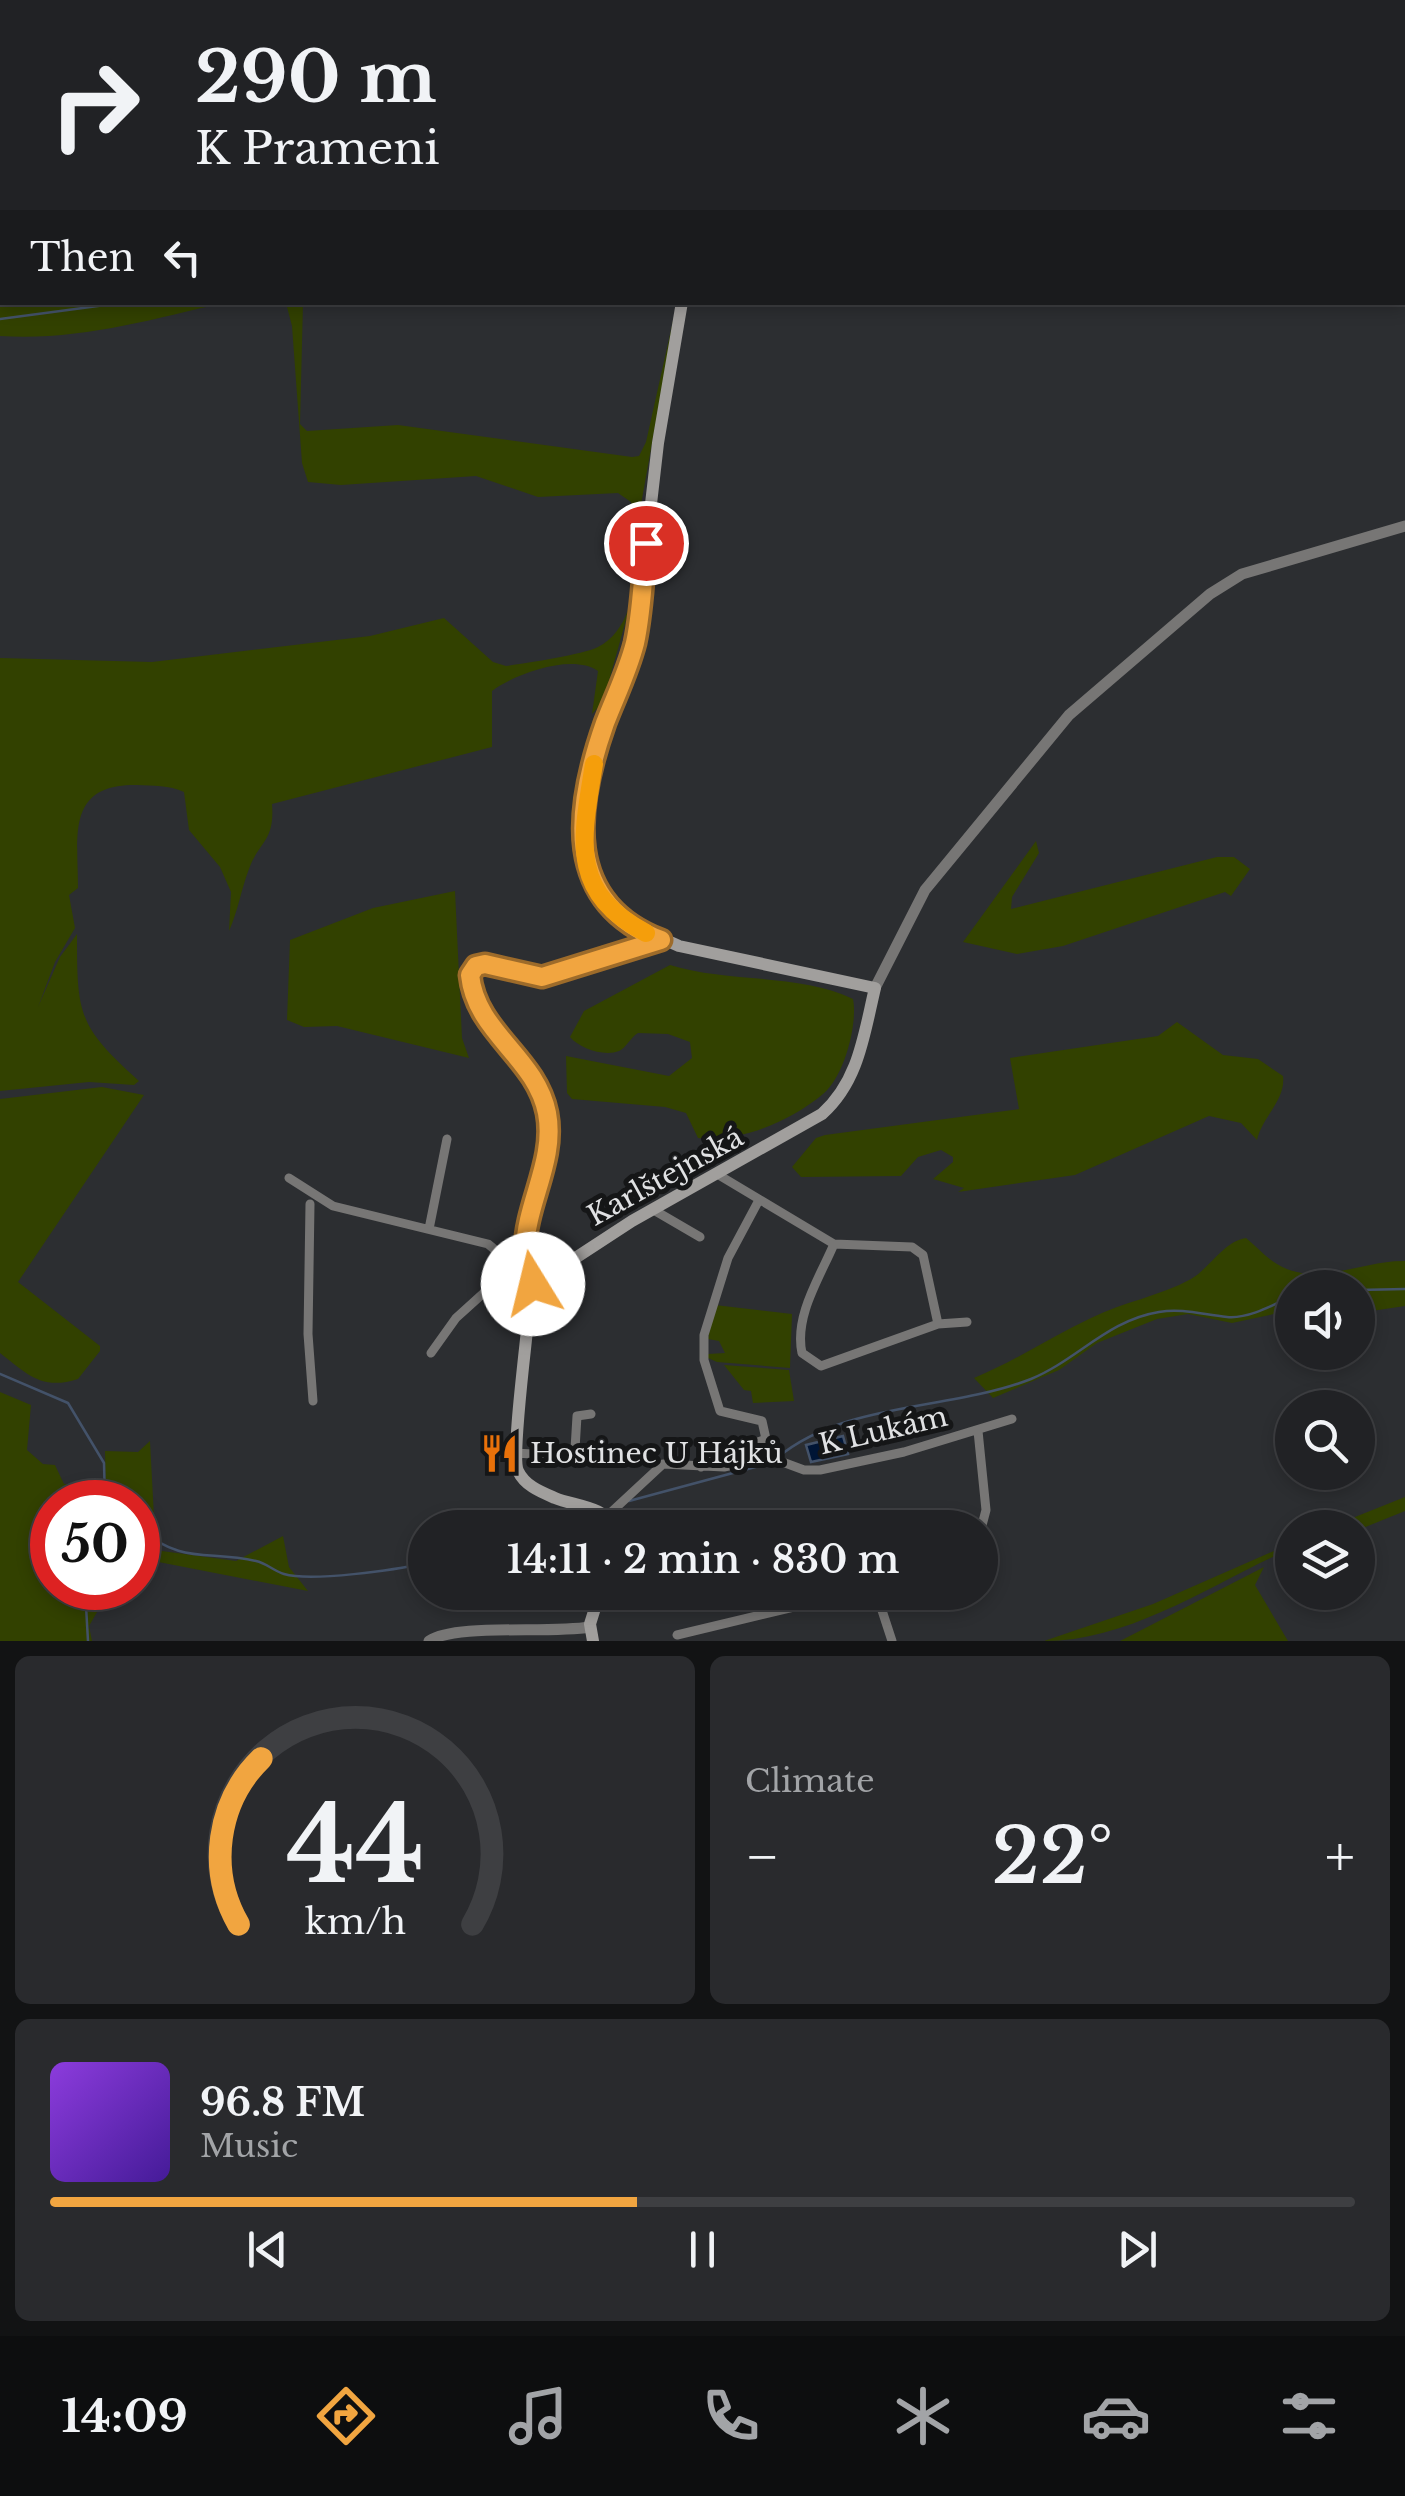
<!DOCTYPE html>
<meta charset="utf-8">
<style>
body{margin:0;font-family:"Libre Baskerville",serif;background:#292a2d;color:#f1f3f6;height:100vh;display:flex;flex-direction:column;font-size:38px;white-space:nowrap}
*{box-sizing:border-box;margin:0}
p{font-size:32px;color:#a2a4a7}
.icon{flex:none;width:55px;height:55px;fill:none;stroke:currentColor;stroke-width:2;stroke-linecap:round;stroke-linejoin:round}
.map{position:relative;height:1641px;overflow:hidden}
.drawer{display:flex;flex-direction:column;gap:15px;padding:15px;background:#121314;flex:1}
.drawer>*{flex:none}
.hud{position:absolute;left:0px;top:0px;width:1405px;height:305px;box-shadow:0 5px 15px #0003,0 0 0 2px #3e3f42;background:#212225;color:#f1f3f6;overflow:hidden}
.tools{position:absolute;left:1275px;top:1270px;display:grid;gap:20px}
.tools a{display:grid;place-items:center;width:100px;height:100px;border-radius:50%;background:#212225;box-shadow:0 5px 15px #0003,0 0 0 2px #3e3f42;font-size:50px}
.speed{position:absolute;left:30px;top:1480px;display:flex;gap:20px;font-size:50px;font-weight:700;text-align:center}
.speed>*{display:grid;place-content:center;width:130px;height:130px;border-radius:50%;background:#212225;box-shadow:0 5px 15px #0003,0 0 0 2px #3e3f42;line-height:1}
.speed .limit{border:15px solid #d22;background:#fff;color:#111}
.pin{position:absolute;display:grid;place-items:center;width:85px;height:85px;color:#fff;margin:-42px;border:5px solid #fff;border-radius:50%;box-shadow:0 2px 10px #0007}
.me{position:absolute;width:110px;margin:-55px;rotate:351deg;stroke-linejoin:round;filter:drop-shadow(0 0 8px #0008)}
.turn{display:flex;align-items:center;gap:35px;height:210px;padding:0 30px;font-size:45px}
.turn .icon{width:130px;height:130px;stroke-width:2.5}
.turn b{display:block;font-size:70px;line-height:85px}
.then{display:flex;align-items:center;height:95px;padding:0 30px;background:#0003;gap:20px;font-size:38px}
.big{font-size:75px;font-weight:600;line-height:1.1}
.drawer .widget{flex:1;display:flex;flex-direction:column;justify-content:center;gap:15px;min-width:0;padding:0 35px;border-radius:15px;background:#292a2d}
.drawer .dial{align-items:center;gap:0}
.dial svg{height:260px;overflow:visible;fill:none;stroke:#3e3f42;stroke-width:7;stroke-linecap:round;text-anchor:middle}
.dial text{fill:#f1f3f6;stroke:none}
.song{display:flex;align-items:center;gap:30px}
.cover{width:120px;height:120px;border-radius:15px;background:linear-gradient(135deg,hsl(270 70% 55%),hsl(260 70% 35%))}
.played{height:10px;border-radius:5px;background:linear-gradient(90deg,#f1a540 45%,#3e3f42 45%)}
.keys{display:flex;justify-content:space-around;direction:ltr}
.heat{display:flex;justify-content:space-between;align-items:center;font-size:55px;direction:ltr}
.drawer .tiles{flex:1;display:grid;gap:15px;grid-template-columns:1fr 1fr}
.widget:last-child{grid-column:span 2}
.trip{position:absolute;left:408px;top:1510px;width:590px;height:100px;border-radius:50px;background:#212225;box-shadow:0 5px 15px #0003,0 0 0 2px #3e3f42;font-weight:600;line-height:100px;text-align:center}
.tabs{display:flex;height:160px;justify-content:space-around;align-items:center;background:#0d0e0f;color:#a2a4a7}
.tabs .icon{width:70px;height:70px}
.tabs .on{color:#f1a540}
.tabs b{font-size:45px;color:#f1f3f6}
.map>svg:first-child{display:block}
.green{fill:#324100}
.water{fill:#001535;stroke:#435269;stroke-width:2.5}
.lines{fill:none;stroke-linecap:round;stroke-linejoin:round}
.stream{stroke:#435269;stroke-width:2.5}
.minor{stroke:#777675;stroke-width:9}
.tertiary{stroke:#777675;stroke-width:11}
.secondary{stroke:#a19f9d;stroke-width:12}
.route-casing{stroke:#9d6b2a;stroke-width:25}
.route{stroke:#f1a540;stroke-width:18}
.slow{stroke:#f59e0b;stroke-width:18}
.labels{text-anchor:middle;stroke-width:10;stroke-linejoin:round;paint-order:stroke}
.street-label{font-size:28px;fill:#e0e1e3;stroke:#151617}
.poi-label{font-size:28px;fill:#e0e1e3;stroke:#151617;text-anchor:start}
</style>
<div class="map">
<svg width="1405" height="1641" viewBox="0 0 1405 1641">
<rect width="100%" height="100%" fill="#2c2e31"/>
<!-- green -->
<path class="green" d="M0,0H223L225,2H2L0,117Z
M0,293L2,302L223,303C149,320 78,341 0,336Z
M286,303H303L300,424L307,431L398,425L632,457L639,456L646,442L677,303L642,499L633,595L603,702L592,714L598,671C572,653 515,674 492,691V747L272,804C275,842 259,841 249,869C241,890 238,911 229,931L231,892L220,867L189,830L184,792C169,785 153,786 137,785C66,784 78,835 78,888L69,895L75,928L55,962L38,1007L60,957L77,934C77,1015 78,1026 139,1081L134,1085L89,1082L0,1091V658L152,662L370,636L444,618L493,662L506,666C526,663 582,655 598,647C643,625 640,543 631,502L618,493L538,497L476,476L341,485L308,482L302,463L292,326Z
M1036,841L1039,853L1012,897L1011,909L1217,857H1234L1250,869L1231,896L1225,892L1063,946L1017,954L963,942Z
M455,891L462,1038L469,1058L337,1026L304,1027L287,1020L290,940L373,908Z
M670,965C727,983 800,973 853,999C858,1024 844,1077 823,1094C791,1121 739,1143 698,1138L686,1113L665,1107L572,1099L567,1093L566,1056L669,1076L692,1058L690,1042L668,1034L638,1033C631,1037 625,1049 619,1051C604,1057 579,1048 570,1037L584,1011Z
M1177,1022L1223,1055L1258,1059L1283,1076C1286,1100 1262,1117 1257,1140L1241,1123L1209,1116L1075,1175L958,1192L964,1188L933,1179L953,1162V1157L941,1150L918,1157L901,1176L801,1177L792,1167L816,1138L825,1135L1019,1109L1010,1058L1158,1036Z
M102,1087L144,1095L18,1282L100,1346V1351L78,1379C41,1391 26,1373 0,1353V1099Z
M1246,1238C1256,1246 1265,1257 1277,1264C1316,1288 1363,1260 1405,1261V1306L1358,1313V1288H1292V1315L1288,1311L1232,1323L1188,1314L1157,1319L1097,1343L1059,1370L993,1398L974,1378C1015,1361 1051,1337 1091,1318C1123,1302 1160,1296 1191,1279C1210,1268 1224,1241 1246,1238Z
M715,1305L792,1314L790,1368L717,1362L708,1358V1354L725,1353L719,1341L708,1339Z
M724,1365L789,1370L794,1401L753,1403L751,1391L744,1390Z
M0,1392L31,1405L27,1450L43,1464L55,1465L64,1484L81,1485L95,1502H52V1588H111L89,1626L92,1641H0Z
M150,1441L154,1517L147,1549L236,1561L283,1536L289,1567L308,1591L138,1558V1502H106L105,1451L138,1452Z
M1405,1497V1511L1358,1530L1330,1527Z
M1292,1543V1548C1214,1582 1132,1641 1044,1641L1153,1604Z
M1264,1567L1255,1585L1288,1641H1120Z"/>
<!-- water -->
<path class="water" d="M843,1436L848,1454L811,1462L806,1445Z"/>
<g class="lines">
<!-- stream -->
<path class="stream" d="M0,319L128,302
M1358,1290L1405,1289
M0,1374L68,1403L104,1463L105,1502
M777,1458C845,1401 949,1411 1031,1379C1077,1360 1108,1320 1159,1312C1183,1308 1204,1315 1227,1317C1249,1319 1273,1305 1292,1296
M629,1501L770,1463
M138,1528C184,1565 206,1550 256,1561C266,1563 274,1571 284,1574C311,1582 396,1570 425,1563
M560,1528L594,1515
M85,1588L88,1641"/>
<!-- minor -->
<path class="minor" d="M717,1174L834,1244L912,1247L923,1255L938,1324
M289,1178L333,1206L488,1244C506,1257 510,1275 531,1287
M310,1204L308,1334L313,1401
M652,1209L700,1237
M429,1229L447,1139
M834,1244C820,1277 794,1316 802,1353L821,1366L938,1324L967,1322
M531,1287C529,1275 526,1261 525,1249C525,1203 556,1160 547,1113C536,1057 475,1033 471,975L476,966L507,967L541,977L661,940
M431,1353L456,1318L508,1271
M978,1431L986,1510L980,1533
M514,1453L570,1456L575,1449L577,1416L591,1414
M701,1467L703,1462L766,1439L762,1421L720,1411L704,1360V1335L728,1258L759,1200
M607,1516L663,1464L724,1467L769,1457L804,1470H820L904,1452L1012,1419
M876,1592L892,1641
M882,1608L904,1592
M677,1635L857,1592"/>
<!-- tertiary -->
<path class="tertiary" d="M875,988L925,890L1069,715L1210,594L1242,574L1405,526
M429,1641C456,1623 548,1634 590,1627"/>
<!-- secondary -->
<path class="secondary" d="M740,2V0
M615,1528C605,1506 574,1506 555,1498C541,1492 525,1486 518,1471C510,1455 530,1318 531,1287L632,1221L822,1114C859,1081 864,1034 875,988L679,946L621,920L592,887L585,859L586,815L605,725L635,643L658,443L682,302
M593,1641L590,1624L600,1592"/>
</g>
<g class="lines">
<defs>
<path id="route" d="M533,1284L531,1287C529,1275 525,1261 525,1249C526,1203 556,1160 547,1113C536,1057 476,1033 470,975L476,966L485,964L542,977L661,940C562,902 575,808 605,723C615,697 628,671 635,643C642,611 643,576 646,543"/>
</defs>
<!-- route casing -->
<use href="#route" class="route-casing"/>
<!-- route -->
<use href="#route" class="route"/>
<!-- slow -->
<path class="slow" d="M594,764C582,839 568,892 646,933"/>
</g>
<!-- icons -->
<defs>
<symbol id="restaurant-bare" viewBox="-9 -9 18 18"><path d="M-5-6h1v4h1v-4h1v4h1v-4h1v5L-1.5 .5V6h-2V.5L-5-1ZM5-6V6H3V1.5H1.5Q1.5-4 5-6Z" fill="#e8710a" stroke="#151617" stroke-width="2.5" paint-order="stroke"/></symbol>
</defs>
<g fill-rule="evenodd">
<use href="#restaurant-bare" x="472" y="1426" width="55" height="55"/>
</g>
<g class="labels">
<!-- street labels -->
<g class="street-label">
<text transform="translate(665 1176) rotate(-29)" y="10">Karlštejnská</text>
<text transform="translate(883 1430) rotate(-13)" y="10">K Lukám</text>
</g>
<!-- poi labels -->
<g class="poi-label">
<text x="530" y="1463">Hostinec U Hájků</text>
</g>
</g>
</svg>
<div class="tools">
<a><svg class="icon" aria-label="sound" viewBox="0 0 24 24"><path d="M4 9h4l5-4v14l-5-4H4zM17 9q2 3 0 6"/></svg></a>
<a><svg class="icon" aria-label="search" viewBox="0 0 24 24"><circle cx="10" cy="10" r="6"/><path d="M15 15l6 6"/></svg></a>
<a><svg class="icon" aria-label="layers" viewBox="0 0 24 24"><path d="M12 4l9 5-9 5-9-5zM3 14l9 5 9-5"/></svg></a>
</div>
<div class="speed"><div class="limit">50</div></div>
<div class="pin" style="left:646px;top:543px;background:#d93025"><svg class="icon" aria-label="arrive" viewBox="0 0 24 24"><path d="M6 21V4h12l-3 4 3 4H6"/></svg></div>
<svg class="me" style="left:533px;top:1284px" viewBox="-20 -20 40 40"><circle r="19" fill="#fff"/><path d="M0-13L10 11 0 6-10 11z" fill="#f1a540"/></svg>
<div class="trip">14:11 · 2 min · 830 m</div>
<div class="hud">
<div class="turn"><svg class="icon" aria-label="right" viewBox="0 0 24 24"><path d="M7 20v-9h11M14 6l5 5-5 5"/></svg><div><b>290 m</b>K Prameni</div></div>
<div class="then">Then<svg class="icon" aria-label="left" viewBox="0 0 24 24"><path d="M17 20v-9H6M10 6l-5 5 5 5"/></svg></div>
</div>
</div>
<section class="drawer">
<div class="tiles">
<div class="widget dial"><svg viewBox="0 0 100 80">
<path d="M14 69A42 42 0 1 1 86 69"/>
<path d="M14 69A42 42 0 0 1 21 18" stroke="#f1a540"/>
<text x="50" y="56" font-size="32" font-weight="700">44</text>
<text x="50" y="72" font-size="11">km/h</text>
</svg></div>
<div class="widget"><p>Climate</p>
<div class="heat"><a>−</a><b class="big">22°</b><a>+</a></div>
</div>
<div class="widget">
<div class="song"><i class="cover"></i><div><b>96.8 FM</b><p>Music</p></div></div>
<div class="played"></div>
<div class="keys"><svg class="icon" aria-label="previous" viewBox="0 0 24 24"><path d="M18 5L8 12l10 7zM5 5v14"/></svg><svg class="icon" aria-label="pause" viewBox="0 0 24 24"><path d="M8 5v14M16 5v14"/></svg><svg class="icon" aria-label="next" viewBox="0 0 24 24"><path d="M6 5l10 7-10 7zM19 5v14"/></svg></div>
</div>
</div>
</section>
<nav class="tabs">
<b>14:09</b>
<svg class="icon on" aria-label="directions" viewBox="0 0 24 24"><path d="M12 3l9 9-9 9-9-9zM9 14v-3h6M13 9l2 2-2 2"/></svg>
<svg class="icon" aria-label="music" viewBox="0 0 24 24"><path d="M9 18V5l10-2v13"/><circle cx="6" cy="18" r="3"/><circle cx="16" cy="16" r="3"/></svg>
<svg class="icon" aria-label="phone" viewBox="0 0 24 24"><path d="M5 4h4l2 5-3 2q2 4 5 5l2-3 5 2v4C11 20 4 13 5 4z"/></svg>
<svg class="icon" aria-label="climate" viewBox="0 0 24 24"><path d="M12 3v18M4 7l16 10M4 17L20 7"/></svg>
<svg class="icon" aria-label="car" viewBox="0 0 24 24"><path d="M5 17H2v-5l4-1 3-4h7l3 4 3 1v5h-3M9 17h6M6 11h13"/><circle cx="7" cy="17" r="2"/><circle cx="17" cy="17" r="2"/></svg>
<svg class="icon" aria-label="filters" viewBox="0 0 24 24"><path d="M4 7h16M4 17h16"/><circle cx="9" cy="7" r="2"/><circle cx="15" cy="17" r="2"/></svg>
</nav>
